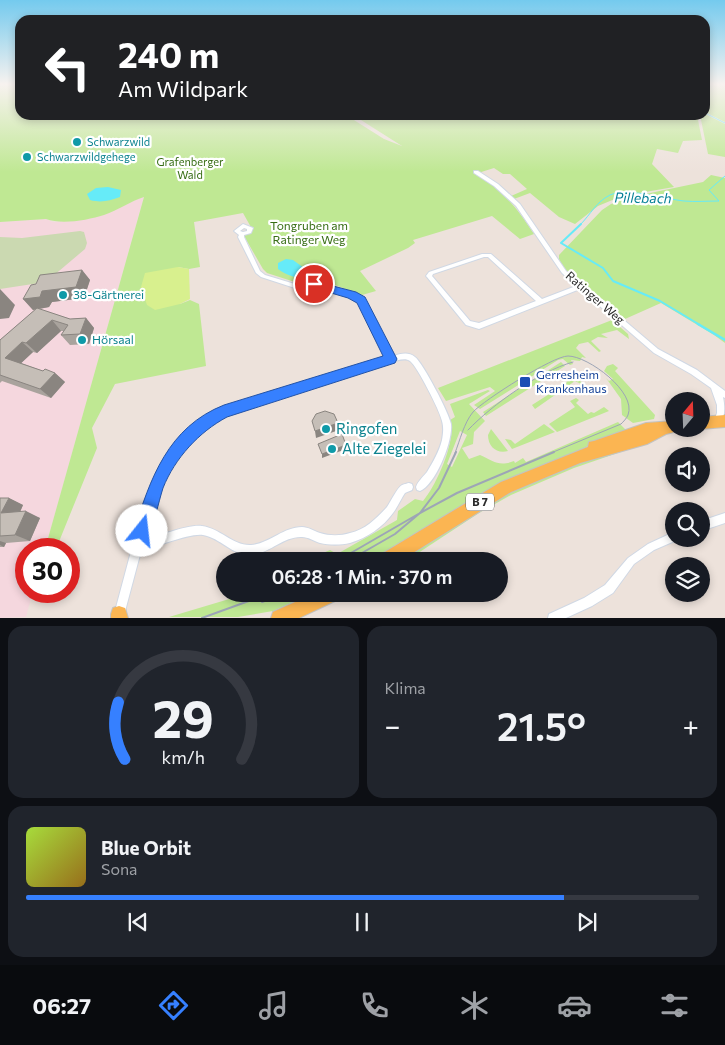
<!DOCTYPE html>
<html lang="de">
<meta charset="utf-8">
<style>
body{margin:0;font-family:Commissioner,sans-serif;background:#20242c;color:#f1f3f6;height:100vh;display:flex;flex-direction:column;font-size:19px;white-space:nowrap}
*{box-sizing:border-box;margin:0}
p{font-size:16px;color:#9ea1a6}
.icon{flex:none;width:28px;height:28px;fill:none;stroke:currentColor;stroke-width:2;stroke-linecap:round;stroke-linejoin:round}
.map{position:relative;height:618px;overflow:hidden}
.panel{display:flex;flex-direction:column;gap:8px;padding:8px;background:#0d0f14;flex:1}
.panel>*{flex:none}
.top-card{position:absolute;left:15px;top:15px;width:695px;height:105px;border-radius:15px;box-shadow:0 2px 8px #0003;background:#202124;color:#fff;overflow:hidden}
.needle{width:32px;rotate:19deg}
.tools{position:absolute;left:665px;top:392px;display:grid;gap:10px}
.tools a{display:grid;place-items:center;width:45px;height:45px;border-radius:50%;background:#171b24;box-shadow:0 2px 8px #0003;font-size:25px}
.speed{position:absolute;left:15px;top:538px;display:flex;gap:10px;font-size:25px;font-weight:700;text-align:center}
.speed>*{display:grid;place-content:center;width:65px;height:65px;border-radius:50%;background:#171b24;box-shadow:0 2px 8px #0003;line-height:1}
.speed .limit{border:8px solid #d22;background:#fff;color:#111}
.pin{position:absolute;display:grid;place-items:center;width:42px;height:42px;color:#fff;margin:-21px;border:2px solid #fff;border-radius:50%;box-shadow:0 1px 5px #0007}
.me{position:absolute;width:55px;margin:-28px;rotate:16deg;stroke-linejoin:round;filter:drop-shadow(0 0 4px #0008)}
.turn{display:flex;align-items:center;gap:18px;height:105px;padding:0 20px;font-size:22px}
.turn .icon{width:65px;height:65px;stroke-width:2.5}
.turn b{display:block;font-size:35px;line-height:42px}
.big{font-size:38px;font-weight:600;line-height:1.1}
.panel .widget{flex:1;display:flex;flex-direction:column;justify-content:center;gap:8px;min-width:0;padding:0 18px;border-radius:15px;background:#20242c}
.panel .dial{align-items:center;gap:0}
.dial svg{height:130px;overflow:visible;fill:none;stroke:#363941;stroke-width:7;stroke-linecap:round;text-anchor:middle}
.dial text{fill:#f1f3f6;stroke:none}
.song{display:flex;align-items:center;gap:15px}
.cover{width:60px;height:60px;border-radius:8px;background:linear-gradient(135deg,hsl(80 70% 55%),hsl(40 70% 35%))}
.played{height:5px;border-radius:2px;background:linear-gradient(90deg,#3680ff 80%,#363941 80%)}
.keys{display:flex;justify-content:space-around;direction:ltr}
.heat{display:flex;justify-content:space-between;align-items:center;font-size:28px;direction:ltr}
.panel .tiles{flex:1;display:grid;gap:8px;grid-template-columns:1fr 1fr}
.widget:last-child{grid-column:span 2}
.trip{position:absolute;left:216px;top:552px;width:292px;height:50px;border-radius:25px;background:#171b24;box-shadow:0 2px 8px #0003;font-weight:600;line-height:50px;text-align:center}
.dock{display:flex;height:80px;justify-content:space-around;align-items:center;background:#090b0e;color:#9ea1a6}
.dock .icon{width:35px;height:35px}
.dock .active{color:#3680ff}
.dock b{font-size:22px;color:#f1f3f6}
.map>svg:first-child{display:block}
.medical{fill:#f5d7de}
.green{fill:#bfe893;fill-rule:evenodd}
.cemetery{fill:#cbd9b1}
.pitch{fill:#d8f08e}
.water{fill:#66ebf8}
.lines{fill:none;stroke-linecap:round;stroke-linejoin:round}
.stream-far2{stroke:#66ebf8;stroke-width:1}
.stream-far1{stroke:#66ebf8;stroke-width:2}
.stream{stroke:#66ebf8;stroke-width:2.5}
.street-casing{stroke:#d0d8e4;stroke-width:2}
.primary-casing{stroke:#c3c3c3;stroke-width:2}
.street{fill:#fff;fill-rule:evenodd}
.primary{fill:#fbb552;fill-rule:evenodd}
.tram-far1{stroke:#9da5b6;stroke-width:1}
.tram{stroke:#9da5b6;stroke-width:2}
.wall{fill:#a9a39d}
.shaded-wall{fill:#8a8580}
.building{fill:#c5beb7;stroke:#8a8580}
.route{fill:#3680ff;stroke:#2353a6}
.culture-dot{fill:#0f9aa8;stroke:#fff;stroke-width:2}
.transit-dot{fill:#1a4fb4;stroke:#fff;stroke-width:2}
.labels{text-anchor:middle;stroke-width:4.5;stroke-linejoin:round;paint-order:stroke}
.far-culture-label{font-size:11px;fill:#0d838f;stroke:#fff;text-anchor:start}
.far-park-label{font-size:11px;fill:#376d14;stroke:#fff}
.shield{fill:#fff;stroke:#6a6a6a;stroke-width:1}
.shield-label{font-size:11px;font-weight:bold;fill:#2a2a2a}
.park-label{font-size:12px;fill:#376d14;stroke:#fff}
.culture-label{font-size:12px;fill:#0d838f;stroke:#fff;text-anchor:start}
.street-label{font-size:12px;fill:#2a2a2a;stroke:#fff}
.transit-label{font-size:12px;fill:#164399;stroke:#fff;text-anchor:start}
.water-label{font-size:14px;font-style:italic;fill:#047f96;stroke:#fff}
.near-culture-label{font-size:15px;fill:#0d838f;stroke:#fff;text-anchor:start}
</style>
<div class="map">
<svg width="725" height="618" viewBox="0 0 725 618">
<rect width="100%" height="100%" fill="#ede2db"/>
<!-- medical -->
<path class="medical" d="M144,196L45,549H26V591H33L26,617L0,618V222L46,219L53,222L77,220L104,215Z"/>
<!-- green -->
<path class="green" d="M0,85H20V115H346L384,139L402,146L353,115H697L702,140L683,141L678,153L657,149L652,164L674,187L622,196L598,206L575,224L559,217L530,193L514,199L511,196L527,189L510,174H503L494,168L478,173C503,192 517,207 534,234L520,239L492,216L413,240L415,243L408,248L360,271L376,291L362,295L321,280L301,284L267,273L263,269L244,236L252,229L243,213L194,222L200,267L189,269L178,267L180,304L190,300L199,304L206,366L115,384L92,428L97,448L56,549H45L144,197C131,201 118,210 104,215C88,220 62,225 46,219L0,222Z
M705,85H716L722,89L718,85H725V122L705,112Z
M705,114L725,124V157L708,154L700,115Z
M711,175L725,178V343L714,335L661,303L625,319L563,268L559,259V255L602,210L611,204L631,197L703,182Z
M612,320L628,334L629,339L617,330L601,334L608,338L598,337L591,341L601,351L599,352L588,342L579,344L576,348L586,358L582,357L580,361L571,360L573,364L570,365L563,359L558,360L480,409L474,405L495,391L490,387L446,401L438,388Z
M561,362L565,366L486,416L483,412Z
M613,364L618,368L615,371L655,415L654,419L633,423L622,415L621,399L606,378L609,381L613,379L604,371L607,366Z
M574,375L582,383L581,384L575,381L535,409L532,405L565,384Z
M488,390L490,391L469,404L485,421L474,432L473,444L462,448L469,459L480,455C493,461 499,467 514,461L515,463L523,458L526,462L618,422L628,432L586,447L494,487L373,561H305L330,550L337,554L397,520L398,511L415,499L423,501C436,486 457,440 450,420L455,417L450,404ZM460,431L467,435L452,467L447,464Z
M576,398L579,400L576,403L588,414L591,412L594,413L604,407L609,411L557,432L549,424L575,407L570,401Z
M544,424L555,432L512,449L505,439L511,440L515,444Z
M491,429L508,451C497,454 488,447 488,435Z
M638,446L574,468L511,495L479,513L406,561H398C457,523 515,483 583,461C601,455 620,451 638,446Z
M246,594H311L273,611L238,617H169Z"/>
<!-- cemetery -->
<path class="cemetery" d="M80,231L84,232L87,243L85,249L46,282L0,289V237L22,238Z"/>
<!-- pitch -->
<path class="pitch" d="M178,267L189,269L190,299L180,304L155,310L147,305L141,287L145,273Z"/>
<!-- water -->
<path class="water" d="M108,187L121,190L120,197C109,201 101,203 90,200L87,194L96,188Z
M286,259L293,260L304,268L325,267L327,269H324L325,273L328,272C319,286 289,278 278,269V263Z"/>
<g class="lines">
<!-- stream-far2 -->
<path class="stream-far2" d="M705,113L725,123
M580,225C591,214 596,202 610,195C627,187 664,199 684,201C695,202 707,201 719,201L709,190L725,176"/>
<!-- stream-far1 -->
<path class="stream-far1" d="M581,224L561,243L603,268L613,281L660,301L700,325"/>
<!-- stream -->
<path class="stream" d="M698,324L725,340"/>
<defs>
<path id="street" d="M474,171H478L498,184L520,204L566,271L658,349L697,370L725,391V398L723,397C725,407 725,415 721,424L718,425L715,424L714,421L717,413V405L711,388L691,374L654,353L580,289L479,329L466,325L427,277L426,276L429,272L482,254H491L542,299L576,286L562,273L516,206L494,186L474,173ZM484,257H488L536,301L479,323L470,321L432,276L433,274Z
M243,224L253,228L251,233L244,235V237L260,271L265,275L298,285L320,283L354,293L365,301L393,356C400,354 408,351 415,357C423,363 449,413 451,424C453,441 436,484 420,491L417,490L416,487C418,481 423,477 427,472C433,462 439,452 442,440C443,434 444,428 442,421C440,411 417,366 410,361C405,357 396,361 391,362C355,374 318,385 282,397C254,406 224,412 201,431C169,457 154,502 143,541C158,536 189,524 202,526C220,528 233,546 251,545C269,544 283,527 302,527C308,527 314,531 320,533C329,536 341,536 350,533C365,530 377,518 387,507C391,501 397,488 402,485C402,485 408,483 409,483L412,484L413,487L412,490C410,491 407,492 405,493C402,497 397,508 393,513C383,527 367,538 350,543C341,545 329,545 320,543C314,541 308,537 302,537C284,536 270,553 252,555C232,556 221,538 203,535C189,533 156,547 141,551L124,615L123,618H115L114,615L137,529L148,497L160,470L176,446L196,425L224,408L387,357L361,304L350,297L320,287L298,289L261,277L256,273L238,237L239,235L234,231ZM244,228L247,229V231L243,232L240,231Z
M725,513V523L701,531V521Z
M674,532V539H678L677,540L654,550L634,564L613,593L592,606L566,618H548L549,614L584,598L605,585L628,558L648,544Z"/>
<path id="primary" d="M725,415V427L701,429V417Z
M674,421V429H680L678,431L666,434L647,444L580,463L511,492L400,561H378L380,555L501,482L588,447L589,442L594,441L646,423Z
M313,594H339L337,600L299,618H271L273,612Z
M119,606L125,608L128,618H111V614L113,608Z"/>
</defs>
<!-- street casing -->
<use href="#street" class="street-casing"/>
<!-- primary casing -->
<use href="#primary" class="primary-casing"/>
<!-- street -->
<use href="#street" class="street"/>
<!-- primary -->
<use href="#primary" class="primary"/>
<!-- tram-far1 -->
<path class="tram-far1" d="M468,430C493,404 538,372 573,362
M455,453C460,440 464,423 473,412C484,400 553,356 568,356C588,356 637,392 628,415C627,418 623,422 621,424L551,453"/>
<!-- tram -->
<path class="tram" d="M420,513L439,488L456,452
M420,513L457,493L554,452
M337,561L420,513
M348,561L395,534L420,513
M262,602L283,594
M202,618L268,594"/>
</g>
<!-- wall -->
<path class="wall" d="M82,270L90,280L84,298L52,302L49,307L39,309L70,319L86,318L94,328L89,344L70,345L61,335L64,331H61L37,353L33,352L21,363L43,371L55,373L65,382L51,398L2,381L0,383V340L36,309L33,310L23,299L36,284Z
M0,498H9L23,505L20,512L40,518L30,541L6,543L4,547H0Z"/>
<!-- shaded-wall -->
<path class="shaded-wall" d="M82,270L90,280L84,298L52,302L49,307L33,310L23,299L42,291Z
M0,289L15,305L9,318L0,319Z
M86,318L94,328L89,344L80,334Z
M52,320L61,331L37,353L26,343Z
M22,342L33,352L16,368L5,358Z
M55,373L65,382L51,398L40,389Z
M338,423L339,430L316,438L315,431Z
M346,445V449L322,458V454Z
M9,498L23,505L17,519L1,513Z
M26,511L40,518L30,541L15,535Z
M0,541L6,543L4,547L0,545Z"/>
<!-- building -->
<path class="building" d="M82,270L76,287L42,291L40,297L23,299L31,285L36,284L40,275Z
M37,308L70,319L86,318L80,334L61,335L68,325L52,320L26,343L22,342L5,358L43,371L45,369L55,373L40,389L0,375V340Z
M325,411L334,414L338,423L315,431L312,421L316,414Z
M342,434L346,445L322,454L318,444Z
M0,498H9L1,513L26,511L15,535L0,536Z"/>
<!-- sky -->
<linearGradient id="sky" x2="0" y2="1"><stop stop-color="#74caee"/><stop offset="0.49" stop-color="#f7f2ef"/><stop offset="1" stop-color="#f7f2ef" stop-opacity="0"/></linearGradient>
<rect width="725" height="172" fill="url(#sky)"/>
<!-- route -->
<path class="route" d="M314,281L356,292L365,297L397,359L395,363L227,417C199,432 175,458 163,488C158,504 155,521 148,537L142,540L136,537L134,531C150,479 168,427 224,405L383,356L357,303L348,298L311,287L309,284L311,282Z"/>
<!-- markers -->
<g class="culture-dot">
<circle cx="77" cy="142" r="5"/>
<circle cx="27" cy="157" r="5"/>
<circle cx="63" cy="295" r="5"/>
<circle cx="82" cy="340" r="5"/>
<circle cx="326" cy="429" r="5"/>
<circle cx="332" cy="449" r="5"/>
</g>
<rect class="transit-dot" x="519" y="376" width="12" height="12" rx="2.5"/>
<g class="labels">
<!-- far-culture labels -->
<g class="far-culture-label">
<text x="87" y="146">Schwarzwild</text>
<text x="37" y="161">Schwarzwildgehege</text>
</g>
<!-- far-park labels -->
<g class="far-park-label">
<text x="190" y="166">Grafenberger<tspan x="190" dy="13">Wald</tspan></text>
</g>
<!-- shield labels -->
<rect class="shield" x="466" y="493.5" width="28" height="17" rx="4"/>
<g class="shield-label">
<text x="480" y="506">B 7</text>
</g>
<!-- park labels -->
<g class="park-label">
<text x="309" y="230">Tongruben am<tspan x="309" dy="14">Ratinger Weg</tspan></text>
</g>
<!-- culture labels -->
<g class="culture-label">
<text x="73" y="299">38-Gärtnerei</text>
<text x="92" y="344">Hörsaal</text>
</g>
<!-- street labels -->
<g class="street-label">
<text transform="translate(595 298) rotate(41)" y="4">Ratinger Weg</text>
</g>
<!-- transit labels -->
<g class="transit-label">
<text x="536" y="379">Gerresheim<tspan x="536" dy="14">Krankenhaus</tspan></text>
</g>
<!-- water labels -->
<g class="water-label">
<text transform="translate(643 198) rotate(1)" y="5">Pillebach</text>
</g>
<!-- near-culture labels -->
<g class="near-culture-label">
<text x="336" y="434">Ringofen</text>
<text x="342" y="454">Alte Ziegelei</text>
</g>
</g>
</svg>
<div class="tools">
<a><svg class="needle" viewBox="-14 -14 28 28"><path d="M0-13l5 13h-10z" fill="#e53935"/><path d="M0 13l5-13h-10z" fill="#9ea1a6"/></svg></a>
<a><svg class="icon" aria-label="sound" viewBox="0 0 24 24"><path d="M4 9h4l5-4v14l-5-4H4zM17 9q2 3 0 6"/></svg></a>
<a><svg class="icon" aria-label="search" viewBox="0 0 24 24"><circle cx="10" cy="10" r="6"/><path d="M15 15l6 6"/></svg></a>
<a><svg class="icon" aria-label="layers" viewBox="0 0 24 24"><path d="M12 4l9 5-9 5-9-5zM3 14l9 5 9-5"/></svg></a>
</div>
<div class="speed"><div class="limit">30</div></div>
<div class="pin" style="left:314px;top:284px;background:#d93025"><svg class="icon" aria-label="arrive" viewBox="0 0 24 24"><path d="M6 21V4h12l-3 4 3 4H6"/></svg></div>
<svg class="me" style="left:142px;top:531px" viewBox="-20 -20 40 40"><circle r="19" fill="#fff"/><path d="M0-13L10 11 0 6-10 11z" fill="#3680ff"/></svg>
<div class="trip">06:28 · 1 Min. · 370 m</div>
<div class="top-card">
<div class="turn"><svg class="icon" aria-label="left" viewBox="0 0 24 24"><path d="M17 20v-9H6M10 6l-5 5 5 5"/></svg><div><b>240 m</b>Am Wildpark</div></div>
</div>
</div>
<section class="panel">
<div class="tiles">
<div class="widget dial"><svg viewBox="0 0 100 80">
<path d="M14 69A42 42 0 1 1 86 69"/>
<path d="M14 69A42 42 0 0 1 10 34" stroke="#3680ff"/>
<text x="50" y="56" font-size="32" font-weight="700">29</text>
<text x="50" y="72" font-size="11">km/h</text>
</svg></div>
<div class="widget"><p>Klima</p>
<div class="heat"><a>−</a><b class="big">21.5°</b><a>+</a></div>
</div>
<div class="widget">
<div class="song"><i class="cover"></i><div><b>Blue Orbit</b><p>Sona</p></div></div>
<div class="played"></div>
<div class="keys"><svg class="icon" aria-label="previous" viewBox="0 0 24 24"><path d="M18 5L8 12l10 7zM5 5v14"/></svg><svg class="icon" aria-label="pause" viewBox="0 0 24 24"><path d="M8 5v14M16 5v14"/></svg><svg class="icon" aria-label="next" viewBox="0 0 24 24"><path d="M6 5l10 7-10 7zM19 5v14"/></svg></div>
</div>
</div>
</section>
<nav class="dock">
<b>06:27</b>
<svg class="icon active" aria-label="directions" viewBox="0 0 24 24"><path d="M12 3l9 9-9 9-9-9zM9 14v-3h6M13 9l2 2-2 2"/></svg>
<svg class="icon" aria-label="music" viewBox="0 0 24 24"><path d="M9 18V5l10-2v13"/><circle cx="6" cy="18" r="3"/><circle cx="16" cy="16" r="3"/></svg>
<svg class="icon" aria-label="phone" viewBox="0 0 24 24"><path d="M5 4h4l2 5-3 2q2 4 5 5l2-3 5 2v4C11 20 4 13 5 4z"/></svg>
<svg class="icon" aria-label="climate" viewBox="0 0 24 24"><path d="M12 3v18M4 7l16 10M4 17L20 7"/></svg>
<svg class="icon" aria-label="car" viewBox="0 0 24 24"><path d="M5 17H2v-5l4-1 3-4h7l3 4 3 1v5h-3M9 17h6M6 11h13"/><circle cx="7" cy="17" r="2"/><circle cx="17" cy="17" r="2"/></svg>
<svg class="icon" aria-label="filters" viewBox="0 0 24 24"><path d="M4 7h16M4 17h16"/><circle cx="9" cy="7" r="2"/><circle cx="15" cy="17" r="2"/></svg>
</nav>
